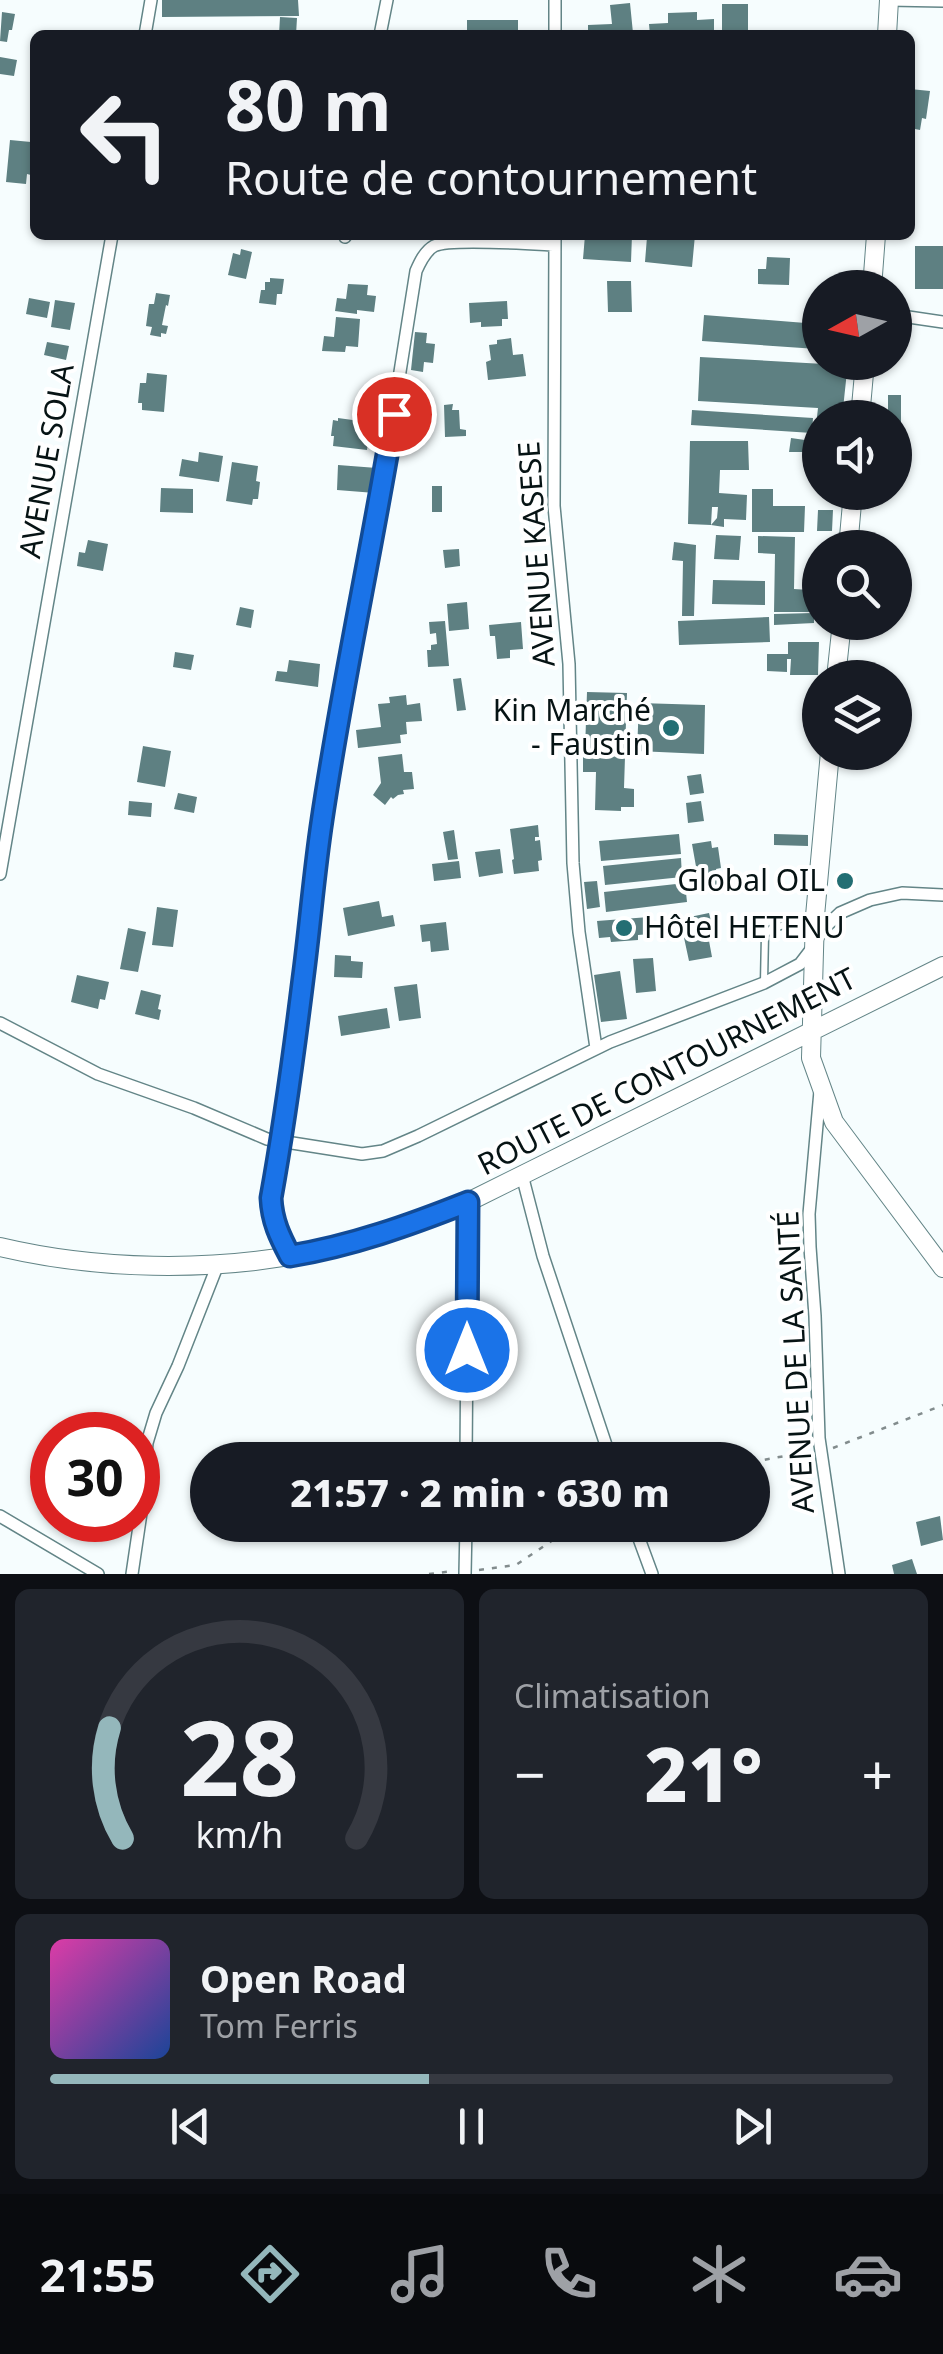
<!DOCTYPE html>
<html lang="fr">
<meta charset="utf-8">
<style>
body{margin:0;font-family:"Noto Sans",sans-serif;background:#20242c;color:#f1f3f6;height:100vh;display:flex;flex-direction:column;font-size:38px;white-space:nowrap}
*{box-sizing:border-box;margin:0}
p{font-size:32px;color:#9ea1a6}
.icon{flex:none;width:55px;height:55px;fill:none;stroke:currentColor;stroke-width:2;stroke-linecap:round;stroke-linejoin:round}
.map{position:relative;height:1574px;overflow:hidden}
.panel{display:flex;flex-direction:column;gap:15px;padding:15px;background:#0d0f14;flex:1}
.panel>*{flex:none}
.banner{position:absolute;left:30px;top:30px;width:885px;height:210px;border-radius:15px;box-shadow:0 2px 8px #0004;background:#171b24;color:#f1f3f6;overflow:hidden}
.needle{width:65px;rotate:262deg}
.fabs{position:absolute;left:802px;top:270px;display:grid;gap:20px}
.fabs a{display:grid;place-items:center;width:110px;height:110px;border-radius:50%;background:#171b24;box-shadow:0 2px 8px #0004;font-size:50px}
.speed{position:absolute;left:30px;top:1412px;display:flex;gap:20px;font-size:50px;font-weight:700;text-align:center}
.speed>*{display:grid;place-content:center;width:130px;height:130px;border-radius:50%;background:#171b24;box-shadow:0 2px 8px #0004;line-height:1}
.speed .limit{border:15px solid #d22;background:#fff;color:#111}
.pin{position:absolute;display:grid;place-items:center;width:85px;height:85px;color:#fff;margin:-42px;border:5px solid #fff;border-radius:50%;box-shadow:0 2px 10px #0007}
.me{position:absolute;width:110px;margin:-55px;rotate:0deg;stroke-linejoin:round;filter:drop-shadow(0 0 8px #0008)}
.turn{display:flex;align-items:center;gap:35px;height:210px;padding:0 30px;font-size:45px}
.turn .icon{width:130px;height:130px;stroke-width:2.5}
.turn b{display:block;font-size:70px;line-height:85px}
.big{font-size:75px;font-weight:800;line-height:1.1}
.panel .widget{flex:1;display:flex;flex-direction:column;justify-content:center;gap:15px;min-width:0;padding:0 35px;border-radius:15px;background:#20242c}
.panel .dial{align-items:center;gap:0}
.dial svg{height:260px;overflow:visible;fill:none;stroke:#363941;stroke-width:7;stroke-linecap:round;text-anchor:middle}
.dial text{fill:#f1f3f6;stroke:none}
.song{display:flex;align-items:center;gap:30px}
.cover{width:120px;height:120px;border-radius:15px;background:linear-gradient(135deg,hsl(320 70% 55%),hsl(220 70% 35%))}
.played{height:10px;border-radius:5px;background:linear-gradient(90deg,#94b7bb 45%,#363941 45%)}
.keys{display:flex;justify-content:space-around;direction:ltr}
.heat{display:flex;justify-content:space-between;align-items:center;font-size:55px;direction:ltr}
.panel .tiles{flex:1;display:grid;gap:15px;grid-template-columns:1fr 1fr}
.widget:last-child{grid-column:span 2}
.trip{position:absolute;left:190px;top:1442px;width:580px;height:100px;border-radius:50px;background:#171b24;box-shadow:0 2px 8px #0004;font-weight:800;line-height:100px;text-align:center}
.tab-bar{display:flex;height:160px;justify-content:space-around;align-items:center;background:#090b0e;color:#9ea1a6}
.tab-bar .icon{width:70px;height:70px}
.tab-bar .on{color:#94b7bb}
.tab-bar b{font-size:45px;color:#f1f3f6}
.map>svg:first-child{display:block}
.building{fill:#5e8082}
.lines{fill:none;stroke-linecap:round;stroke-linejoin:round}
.lane-casing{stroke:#638587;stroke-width:9}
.street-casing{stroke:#638587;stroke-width:14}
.secondary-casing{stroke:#638587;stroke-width:20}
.path{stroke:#828c8d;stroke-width:2.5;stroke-dasharray:5 8;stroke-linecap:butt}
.lane{stroke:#fff;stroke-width:6}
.street{stroke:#fff;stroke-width:11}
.secondary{stroke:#fff;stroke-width:18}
.route-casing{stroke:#114b97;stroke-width:25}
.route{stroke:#1a73e8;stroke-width:18}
.poi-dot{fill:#236e73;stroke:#fff;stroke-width:4}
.labels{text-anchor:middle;stroke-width:8;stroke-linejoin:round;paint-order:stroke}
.street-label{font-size:30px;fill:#061314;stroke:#fff}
.poi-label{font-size:30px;fill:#061314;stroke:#fff;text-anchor:end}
</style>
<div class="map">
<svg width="943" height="1574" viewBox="0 0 943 1574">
<rect width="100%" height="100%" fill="#f6fdfe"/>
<!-- building -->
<path class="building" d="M162,0H298L299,16L162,17Z
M630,3L633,33L588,35V25L612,24L610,5Z
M722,4H748V35H722Z
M2,12L15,14L12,30H9L7,42L0,41Z
M697,12V20L714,19V35H650L649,24L668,23V13Z
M280,17L297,18L296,35H279Z
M467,20H518V35H467Z
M0,57L17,60L14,76L0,74Z
M910,89L930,91L926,119L922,118L920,130L910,128Z
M10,140L31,142V175L27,174L26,184L6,182Z
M585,235H632L631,262L583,259Z
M672,235H695L692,267L645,262L647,237L672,240Z
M915,246H943V289H915Z
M241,249L252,252L246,279L228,275L233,253L240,255Z
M767,257L790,258L789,285L758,284V269H766Z
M270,278L284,279L282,294H277L276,305L259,303L261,290H265V282H270Z
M607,281H631L632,312H608Z
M348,284L368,285L367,295L376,296L374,312L357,310V314L335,311L337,298L346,299Z
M156,293L170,295L168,306L166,305L162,325L168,326L166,334L161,333V337L150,335L152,327L146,326L149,304H154Z
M29,298L50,302L47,318L26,314Z
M55,300L75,303L70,330L51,327Z
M507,301L508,319H502V326L481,327V322L470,323L469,303Z
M704,315L818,324L817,349L702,341Z
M336,317L360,319L358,347L346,346L345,352L322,351L324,336L334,337Z
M415,332L427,333L426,343L435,344L433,363L424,362L423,372L411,370Z
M511,338L513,355L523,354L526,376L488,380L486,362L491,360L489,345L497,344V340Z
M47,342L69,346L66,360L44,355Z
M700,357L824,364L848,362L842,418H820V453L813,452L818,408L698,401Z
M147,373L167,375L164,412L142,410V403H138L140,383H146Z
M888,395H901V424H895V418H888Z
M453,404L452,410H459L460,429L466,430V436L445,437L444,405Z
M692,410L813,418L812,433L691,425Z
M338,418L367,422L365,433L369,434L367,450L333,446L334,436H331L333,420L338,421Z
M791,438L812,441L813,452H789Z
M690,441H748L749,470H720L719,493L747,495L746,520L724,519V527L711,525L717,518L718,507H712L711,525L688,524Z
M199,452L223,456L219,482L179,476L182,459L198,462Z
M232,462L258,466L256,481L260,482L258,499H253L252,505L226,501Z
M338,465L377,468L375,493L337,490Z
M432,486H442V512H432Z
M161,488L193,489V513L160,512Z
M752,489H773V506H805L804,532H752Z
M818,510H833L832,531H817Z
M716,535L741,536L739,560L714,559Z
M758,536L795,537L794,589L809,590V612H774L775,554L758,553Z
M88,540L108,544L103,571L77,566L79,552L85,553Z
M674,542L696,545L694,616H682L683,561L672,560Z
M459,549L460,566L445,568L443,550Z
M713,580L765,581V605L712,604Z
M467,602L469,629L449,631L447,604Z
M240,607L254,610L251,628L236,625Z
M814,613V623L774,625V614Z
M769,617L770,642L679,645L678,621Z
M445,621L449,666L428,667L427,650H431V645L437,644L436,633L430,634L429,622Z
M521,622L523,649L510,650V658L497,659L495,636H490L489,625Z
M788,642H819L818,675H790L791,659H787V672L767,671V654H788Z
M175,652L194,655L191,670L173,667Z
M289,660L320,664L318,687L275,681L277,671L287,672Z
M461,678L466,710L457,711L453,679Z
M587,692L627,693L625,751L585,750Z
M406,695L407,705L420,703L422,721L406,722L407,734L400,735L401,743L358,748L356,730L381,727L378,704L390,703L389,697Z
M639,703L705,705L704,754L637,751Z
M143,746L171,751L165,787L137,782Z
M402,754L404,772H412L414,789L403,790L404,794L398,795L393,799L391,797L385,805L373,795L381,783L378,757Z
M583,755L625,757L624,788L634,789V807H621V811L595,810L596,772H583Z
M701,774L704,793L690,795L687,776Z
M178,793L197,797L194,813L174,809Z
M129,801L152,803L151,817L128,815Z
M701,801L704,821L688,823L686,803Z
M538,825L539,837H535V841L540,840L542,860L538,861L539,871L514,874L512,860L514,859L510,829Z
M454,830L458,859L448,860L443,832Z
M679,834L681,854L601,861L599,841Z
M774,834L808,835V846L774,845Z
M711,841L712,848L718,847L721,868L716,869L719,886L700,889L692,844Z
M500,849L503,873L479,877L475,852Z
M681,858L682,877L605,885L603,866Z
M459,861L461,878L434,881L432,864Z
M597,881L600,907L587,909L584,882Z
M685,883L687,902L606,912L604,892Z
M379,901L382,917L393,915L395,926L348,936L343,908Z
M157,907L178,910L173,947L152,945Z
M709,913L713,929L707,930L712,957L689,961L680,919Z
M649,917L651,934L638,935V940L611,942L610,937L599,938L597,921Z
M446,922L449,950L431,952L430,941L422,942L420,925Z
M128,928L146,932L138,972L120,969Z
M335,955L351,956V961L363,962L362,978L334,977Z
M653,958L656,991L636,993L633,959Z
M620,971L627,1019L601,1022L594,975Z
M77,975L109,982L105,1000L100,999L98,1009L71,1002Z
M417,984L421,1018L399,1021L394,987Z
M141,990L161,995L158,1009L161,1010L159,1020L135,1014Z
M387,1008L390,1028L341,1036L338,1016Z
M940,1516L943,1540L921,1546L916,1522Z
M912,1559L917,1574H894L892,1565Z"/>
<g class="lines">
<defs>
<path id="lane" d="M764,982L765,935L771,929L811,917"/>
<path id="street" d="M889,0L943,1
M145,35L151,0
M380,35L387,0
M555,35V0
M555,235L554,506L569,664L573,863L579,932L596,1048
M345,237L346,235
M895,315L943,322
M0,874L112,235
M0,1023L98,1074L194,1108L267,1139L362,1154L383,1151L418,1136L610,1042L764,983L800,964L813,947L821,931L840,913L870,900L902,893L943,895
M820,1091L809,1214L810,1247L815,1316L819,1438L839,1574
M522,1175L543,1256L611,1460
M290,1256L276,1230L271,1198L304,974L314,871L324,801L340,703L382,485L416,271C420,262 425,251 434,246C448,238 534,244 555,245
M466,1460L468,1202
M0,1516L98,1574
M634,1525L652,1574
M132,1574L141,1513L147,1443L156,1413L178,1366L218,1264
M465,1574L466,1525"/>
<path id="secondary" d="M887,35L889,0
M872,288L876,235
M860,418L865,362
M848,548L853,492
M836,678L842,622
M830,752L815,916L811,1058L834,1122L943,1268
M0,1247C97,1270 209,1272 306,1253C362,1242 415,1223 468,1202L943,966"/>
</defs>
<!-- lane casing -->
<use href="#lane" class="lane-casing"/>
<!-- street casing -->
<use href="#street" class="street-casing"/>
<!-- secondary casing -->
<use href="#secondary" class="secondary-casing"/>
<!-- path -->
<path class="path" d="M833,1448L943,1405
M752,1462L807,1452
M479,1570L516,1565L575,1525
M429,1574L453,1571"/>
<!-- lane -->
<use href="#lane" class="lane"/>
<!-- street -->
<use href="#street" class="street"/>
<!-- secondary -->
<use href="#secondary" class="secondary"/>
</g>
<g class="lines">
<defs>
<path id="route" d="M394,414C372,549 342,684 322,820C314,873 310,926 303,979C294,1052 284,1126 271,1198C272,1221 280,1237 290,1256C351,1246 410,1225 468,1202L467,1350"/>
</defs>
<!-- route casing -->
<use href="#route" class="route-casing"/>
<!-- route -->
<use href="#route" class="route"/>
</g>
<!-- markers -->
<g class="poi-dot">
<circle cx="671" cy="728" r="10"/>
<circle cx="845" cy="881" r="10"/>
<circle cx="624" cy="928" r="10"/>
</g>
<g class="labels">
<!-- street labels -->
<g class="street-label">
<text transform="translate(47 461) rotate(-80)" y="10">AVENUE SOLA</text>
<text transform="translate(537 554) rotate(-94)" y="10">AVENUE KASESE</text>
<text transform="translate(667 1072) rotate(-27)" y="10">ROUTE DE CONTOURNEMENT</text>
<text transform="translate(796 1362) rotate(-93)" y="10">AVENUE DE LA SANTÉ</text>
</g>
<!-- poi labels -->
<g class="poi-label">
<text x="651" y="721">Kin Marché<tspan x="651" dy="34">- Faustin</tspan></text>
<text x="825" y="891">Global OIL</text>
<text x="644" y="938" text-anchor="start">Hôtel HETENU</text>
</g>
</g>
</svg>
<div class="fabs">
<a><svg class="needle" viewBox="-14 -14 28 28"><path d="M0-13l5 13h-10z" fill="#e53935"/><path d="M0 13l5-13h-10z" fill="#9ea1a6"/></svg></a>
<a><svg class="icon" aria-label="sound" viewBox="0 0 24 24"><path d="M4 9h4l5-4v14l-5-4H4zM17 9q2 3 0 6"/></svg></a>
<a><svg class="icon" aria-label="search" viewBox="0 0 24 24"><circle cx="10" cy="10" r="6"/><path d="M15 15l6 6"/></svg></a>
<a><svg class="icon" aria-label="layers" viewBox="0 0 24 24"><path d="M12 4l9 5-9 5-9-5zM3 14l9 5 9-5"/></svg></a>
</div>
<div class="speed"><div class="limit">30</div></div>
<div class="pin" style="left:394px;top:414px;background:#d93025"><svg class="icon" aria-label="arrive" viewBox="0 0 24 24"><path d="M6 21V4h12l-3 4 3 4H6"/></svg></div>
<svg class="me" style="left:467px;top:1350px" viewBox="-20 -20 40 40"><circle r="17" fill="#1a73e8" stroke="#fff" stroke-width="3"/><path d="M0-11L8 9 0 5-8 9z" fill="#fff"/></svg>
<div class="trip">21:57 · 2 min · 630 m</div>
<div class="banner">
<div class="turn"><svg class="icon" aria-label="left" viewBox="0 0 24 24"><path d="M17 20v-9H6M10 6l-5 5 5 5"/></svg><div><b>80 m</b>Route de contournement</div></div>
</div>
</div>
<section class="panel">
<div class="tiles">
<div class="widget dial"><svg viewBox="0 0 100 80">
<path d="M14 69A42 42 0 1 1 86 69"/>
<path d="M14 69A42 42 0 0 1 10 35" stroke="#94b7bb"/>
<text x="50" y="56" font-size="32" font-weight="700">28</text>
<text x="50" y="72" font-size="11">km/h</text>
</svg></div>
<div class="widget"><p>Climatisation</p>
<div class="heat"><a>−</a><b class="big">21°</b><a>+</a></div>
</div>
<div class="widget">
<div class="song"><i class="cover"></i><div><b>Open Road</b><p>Tom Ferris</p></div></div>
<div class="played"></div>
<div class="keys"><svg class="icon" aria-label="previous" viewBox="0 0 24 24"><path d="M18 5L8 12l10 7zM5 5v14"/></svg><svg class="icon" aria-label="pause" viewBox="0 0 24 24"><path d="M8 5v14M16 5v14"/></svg><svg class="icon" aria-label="next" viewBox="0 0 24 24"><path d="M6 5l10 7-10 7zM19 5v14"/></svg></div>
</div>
</div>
</section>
<nav class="tab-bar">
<b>21:55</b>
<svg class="icon on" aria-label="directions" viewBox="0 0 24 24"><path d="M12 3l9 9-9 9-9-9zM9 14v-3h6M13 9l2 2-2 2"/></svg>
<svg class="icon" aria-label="music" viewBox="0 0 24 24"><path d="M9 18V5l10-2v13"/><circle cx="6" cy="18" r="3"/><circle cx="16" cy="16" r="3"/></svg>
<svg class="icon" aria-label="phone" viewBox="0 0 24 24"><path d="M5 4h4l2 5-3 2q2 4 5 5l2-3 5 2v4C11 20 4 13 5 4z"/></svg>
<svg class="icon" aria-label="climate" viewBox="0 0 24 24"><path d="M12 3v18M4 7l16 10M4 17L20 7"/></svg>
<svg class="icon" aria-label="car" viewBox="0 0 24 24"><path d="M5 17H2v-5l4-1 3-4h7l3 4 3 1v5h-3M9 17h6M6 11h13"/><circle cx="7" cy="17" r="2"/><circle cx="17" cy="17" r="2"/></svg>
</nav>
